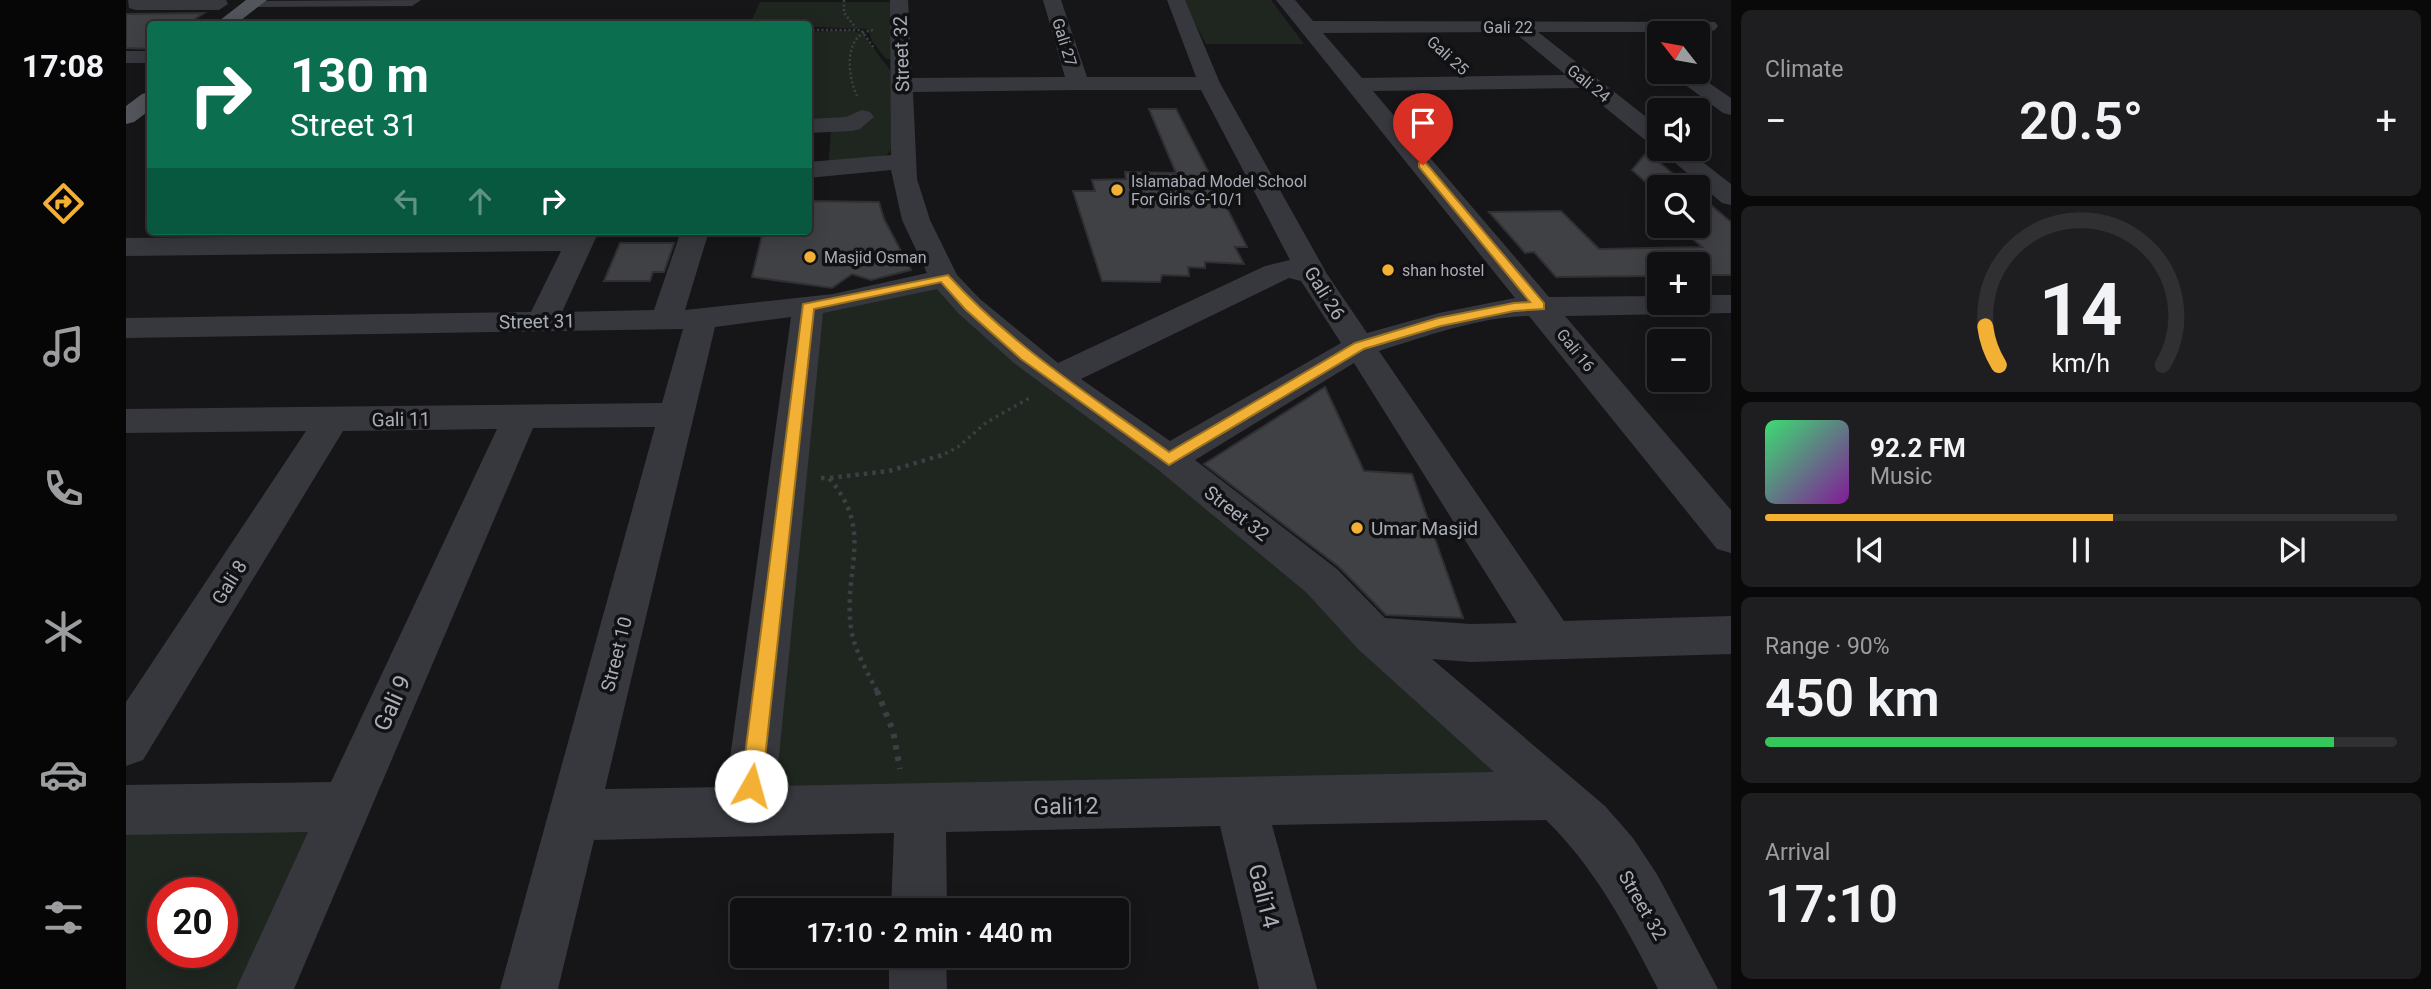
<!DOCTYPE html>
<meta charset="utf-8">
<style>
body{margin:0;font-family:Roboto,sans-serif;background:#1e1e20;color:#f1f3f6;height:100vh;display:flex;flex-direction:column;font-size:26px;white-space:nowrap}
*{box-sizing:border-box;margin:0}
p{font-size:23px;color:#9c9d9f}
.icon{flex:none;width:38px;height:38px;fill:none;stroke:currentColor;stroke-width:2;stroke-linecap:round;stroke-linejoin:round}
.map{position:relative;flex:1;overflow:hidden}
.panel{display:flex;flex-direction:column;gap:10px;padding:10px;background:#09090a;width:700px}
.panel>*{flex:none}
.banner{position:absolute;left:21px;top:21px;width:665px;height:214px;border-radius:7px;box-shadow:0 4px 18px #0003,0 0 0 2px #303032;background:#0b6e4f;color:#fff;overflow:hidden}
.needle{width:46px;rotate:301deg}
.buttons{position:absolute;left:1521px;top:21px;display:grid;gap:14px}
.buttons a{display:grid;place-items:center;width:63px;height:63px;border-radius:7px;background:#101012;box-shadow:0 4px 18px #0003,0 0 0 2px #303032;font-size:35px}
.speed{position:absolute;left:21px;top:877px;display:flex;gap:14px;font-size:35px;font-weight:700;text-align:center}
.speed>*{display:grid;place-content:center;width:91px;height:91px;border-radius:50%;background:#101012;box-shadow:0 4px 18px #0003,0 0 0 2px #303032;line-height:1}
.speed .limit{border:10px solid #d22;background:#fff;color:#111}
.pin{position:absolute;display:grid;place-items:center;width:60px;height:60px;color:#fff;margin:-72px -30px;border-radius:50% 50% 50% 0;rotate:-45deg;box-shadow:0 0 7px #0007}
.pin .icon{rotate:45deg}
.me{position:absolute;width:77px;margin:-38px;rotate:7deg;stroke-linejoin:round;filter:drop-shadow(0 0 5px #0008)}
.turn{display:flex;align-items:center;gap:24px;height:147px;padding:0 28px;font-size:32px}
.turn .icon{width:91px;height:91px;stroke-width:2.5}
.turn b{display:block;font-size:49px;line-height:60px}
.lanes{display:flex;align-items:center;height:66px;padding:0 28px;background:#0003;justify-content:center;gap:35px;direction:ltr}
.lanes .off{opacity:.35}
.big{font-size:52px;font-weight:600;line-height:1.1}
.panel .card{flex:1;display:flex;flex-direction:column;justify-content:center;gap:10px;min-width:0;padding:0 24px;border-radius:10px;background:#1e1e20}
.panel .dial{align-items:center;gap:0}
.dial svg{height:182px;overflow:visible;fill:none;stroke:#303032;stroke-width:7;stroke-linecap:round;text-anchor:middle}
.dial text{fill:#f1f3f6;stroke:none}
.song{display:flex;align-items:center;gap:21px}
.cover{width:84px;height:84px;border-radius:10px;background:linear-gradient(135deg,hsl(140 70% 55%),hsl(290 70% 35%))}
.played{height:7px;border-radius:4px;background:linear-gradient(90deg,#f2b134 55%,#303032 55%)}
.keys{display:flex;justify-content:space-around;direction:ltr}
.heat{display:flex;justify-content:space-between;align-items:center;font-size:38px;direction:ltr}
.charge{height:10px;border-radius:5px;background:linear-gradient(90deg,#34c759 90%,#303032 0)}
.trip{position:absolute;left:604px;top:898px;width:399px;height:70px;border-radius:7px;background:#101012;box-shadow:0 4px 18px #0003,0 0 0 2px #303032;font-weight:600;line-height:70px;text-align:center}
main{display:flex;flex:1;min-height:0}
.menu{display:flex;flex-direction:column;width:126px;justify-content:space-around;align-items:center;background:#060607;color:#9c9d9f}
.menu .icon{width:49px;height:49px}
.menu .active{color:#f2b134}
.menu b{font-size:32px;color:#f1f3f6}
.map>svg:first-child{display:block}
.green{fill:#1e261f;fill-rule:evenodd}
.building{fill:#404145;stroke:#303034;stroke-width:2}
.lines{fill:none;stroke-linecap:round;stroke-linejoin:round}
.path-far3{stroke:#3d3f44;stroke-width:2.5;stroke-dasharray:2 2.5;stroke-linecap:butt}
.path-far2{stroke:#3d3f44;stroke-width:3.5;stroke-dasharray:2.5 4.5;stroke-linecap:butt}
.path-far1{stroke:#3d3f44;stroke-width:4.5;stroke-dasharray:3.5 5;stroke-linecap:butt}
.path{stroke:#3d3f44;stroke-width:6;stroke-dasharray:4.5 7;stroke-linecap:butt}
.minor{fill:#37383d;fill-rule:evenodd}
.major{fill:#53555c;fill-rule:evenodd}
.route{fill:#f2b134;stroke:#9d7322;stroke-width:2}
.poi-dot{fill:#f2b134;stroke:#111113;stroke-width:2.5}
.labels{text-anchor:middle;stroke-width:7;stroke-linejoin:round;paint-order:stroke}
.far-street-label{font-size:16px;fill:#a8adb8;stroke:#111113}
.far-poi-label{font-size:16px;fill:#a8adb8;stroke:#111113;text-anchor:start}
.street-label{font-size:19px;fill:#a8adb8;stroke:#111113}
.poi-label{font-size:19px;fill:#a8adb8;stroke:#111113;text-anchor:start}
.near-street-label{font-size:23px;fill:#a8adb8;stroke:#111113}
</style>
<main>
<nav class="menu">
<b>17:08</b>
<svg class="icon active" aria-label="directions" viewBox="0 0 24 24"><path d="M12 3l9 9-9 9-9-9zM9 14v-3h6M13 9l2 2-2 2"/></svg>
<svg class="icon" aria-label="music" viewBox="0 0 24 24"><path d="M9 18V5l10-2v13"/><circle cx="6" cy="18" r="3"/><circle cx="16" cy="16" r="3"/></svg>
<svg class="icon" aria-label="phone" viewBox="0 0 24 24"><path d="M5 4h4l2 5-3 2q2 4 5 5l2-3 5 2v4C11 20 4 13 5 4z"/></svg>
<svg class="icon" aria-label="climate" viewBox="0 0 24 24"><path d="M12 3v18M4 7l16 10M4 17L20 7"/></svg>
<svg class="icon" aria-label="car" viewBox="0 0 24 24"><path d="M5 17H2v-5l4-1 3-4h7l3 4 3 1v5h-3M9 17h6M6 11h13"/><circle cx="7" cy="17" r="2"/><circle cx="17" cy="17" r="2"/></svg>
<svg class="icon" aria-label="filters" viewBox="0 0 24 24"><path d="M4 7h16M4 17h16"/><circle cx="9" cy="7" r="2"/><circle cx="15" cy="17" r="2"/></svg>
</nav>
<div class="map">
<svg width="1605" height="989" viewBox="0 0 1605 989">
<rect width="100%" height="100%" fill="#161618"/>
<!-- green -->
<path class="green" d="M1056,0H1145L1178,44H1080Z
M634,2H770L769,59H760L746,41L742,29L624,24Z
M725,30L737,34L767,74L766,149L759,157L702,168L705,131L683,123V32Z
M818,278L1430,795L622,811L682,307Z
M194,822L119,989H0V828ZM37,892H96V952H37Z"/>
<!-- building -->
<path class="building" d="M78,13L62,24H24V49L0,48V14Z
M1023,109H1050L1121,247H1109L1118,264L1079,262V268L1062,267L1063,276L1036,275L1034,282L976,281L947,191H969L966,180L1000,179L999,172L1050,173Z
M1521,152L1563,187H1533V194L1506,170Z
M1572,194L1605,222V275H1572V264H1533V276L1430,277L1408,252L1399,253L1363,212L1435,211L1473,249L1576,247L1552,226H1572Z
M682,201L753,202L758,219L785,270L745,280L726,274L706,288L626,277L637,231H682Z
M494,243H548L538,272H527L524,281H478Z
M1199,387L1238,471L1286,474L1337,618L1260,615L1213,567L1078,464Z"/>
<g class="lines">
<!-- path-far3 -->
<path class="path-far3" d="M718,0V13L730,28
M682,30H735L748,48
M731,96C721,75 717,33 748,30"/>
<!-- path-far2 -->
<path class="path-far2" d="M813,457L832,447L861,422L905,397"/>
<!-- path-far1 -->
<path class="path-far1" d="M695,478H703C749,532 717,568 725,628C728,650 742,673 752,693
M704,478L763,471L816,455"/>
<!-- path -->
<path class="path" d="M751,691L767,731L774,769"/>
<!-- minor -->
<path class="minor" d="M2,0H100L102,4L93,10H10L3,8Z
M295,0L286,6L130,7L121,1Z
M764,0H782L786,78L939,77L917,0H935L961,77H1070L1041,0H1059L1094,83L1201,274L1241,333L1313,313L1389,298L1150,0H1169L1187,21L1589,22L1592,26L1589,30L1582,32H1412L1533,127V146L1524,144L1455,88L1247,91L1423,297L1533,296V303H1572V295H1605V313L1439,316L1605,510V553L1591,549L1403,316C1353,317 1301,336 1253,351L1438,621L1605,616V654L1345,662L1306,659L1479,806L1507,838L1532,876L1592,989H1532C1500,927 1470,869 1420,820L1146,825L1191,989H1133L1094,826L820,832L821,910H765L768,833L468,840L432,989H374L529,427L407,428L168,989H110L182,832L0,835V785L205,782L371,429L217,431L17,760L0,766V702L180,431L0,433V409L536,403L557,329L0,338V318L405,312L435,251L0,256V238L444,234L445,231H473L436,312L528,310L555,231H583L559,310L707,294L801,273L776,220L765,170L682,178V162L765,155ZM1388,32L1440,75L1236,78L1197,33ZM953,90H1075L1164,260L1139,266L932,363L854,299L831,275L804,220L791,179L787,92ZM1163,278L1175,281L1215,343L1044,441L955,379ZM811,289L832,313L888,363L1030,468L1181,593L1232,649L1368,772L650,786L697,313ZM665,317L600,787L479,789L589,327ZM1228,363L1391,623L1345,624L1259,618L1211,569L1069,460Z
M0,51H24V63H0Z
M1542,72H1567L1605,98V115L1597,113Z
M736,110L744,112L748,117L734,129L726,131L682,133V119L720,117Z
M1533,149H1560L1605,184V205L1596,203Z
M763,956H820L821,989H763Z"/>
<!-- major -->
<path class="major" d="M120,0H141L110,24H89Z
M24,92V110L8,122L0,124V106L16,94Z"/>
</g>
<!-- route -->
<path class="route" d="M1293,163H1300L1418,303V309L1388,311L1315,326L1238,349L1043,465L895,359L839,309L815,282L688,309L636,786L633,793L625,796L618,793L615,786L677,304L822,275C886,346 967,397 1043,452L1229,343L1312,318L1388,303L1404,302L1293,167Z"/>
<!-- markers -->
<g class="poi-dot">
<circle cx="991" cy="190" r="7"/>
<circle cx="684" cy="257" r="7"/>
<circle cx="1262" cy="270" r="7"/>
<circle cx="1231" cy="528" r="7"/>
</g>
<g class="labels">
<!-- far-street labels -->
<g class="far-street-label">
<text x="1382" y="33">Gali 22</text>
<text transform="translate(939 42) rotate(73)" y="6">Gali 27</text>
<text transform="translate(1322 55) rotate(42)" y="6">Gali 25</text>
<text transform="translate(1463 83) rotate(39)" y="6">Gali 24</text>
<text transform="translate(1450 350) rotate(51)" y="6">Gali 16</text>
</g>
<!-- far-poi labels -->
<g class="far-poi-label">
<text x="1005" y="187">Islamabad Model School<tspan x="1005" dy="18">For Girls G-10/1</tspan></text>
<text x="698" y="263">Masjid Osman</text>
<text x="1276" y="276">shan hostel</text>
</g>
<!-- street labels -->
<g class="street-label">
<text transform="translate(775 54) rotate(-92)" y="7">Street 32</text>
<text transform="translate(1199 293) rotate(58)" y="7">Gali 26</text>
<text transform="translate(411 321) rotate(-1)" y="7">Street 31</text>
<text transform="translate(275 419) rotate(-1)" y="7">Gali 11</text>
<text transform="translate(1111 513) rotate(38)" y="7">Street 32</text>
<text transform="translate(103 582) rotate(-58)" y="7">Gali 8</text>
<text transform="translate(490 654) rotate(-76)" y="7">Street 10</text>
<text transform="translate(1517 905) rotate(60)" y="7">Street 32</text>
</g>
<!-- poi labels -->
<g class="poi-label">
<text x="1245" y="535">Umar Masjid</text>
</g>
<!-- near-street labels -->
<g class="near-street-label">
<text transform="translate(266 703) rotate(-66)" y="8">Gali 9</text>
<text transform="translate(940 806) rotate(-1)" y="8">Gali12</text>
<text transform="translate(1138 896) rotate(76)" y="8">Gali14</text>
</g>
</g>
</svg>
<div class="buttons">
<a><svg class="needle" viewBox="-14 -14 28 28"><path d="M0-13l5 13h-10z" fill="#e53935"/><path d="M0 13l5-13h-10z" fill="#9c9d9f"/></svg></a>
<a><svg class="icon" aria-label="sound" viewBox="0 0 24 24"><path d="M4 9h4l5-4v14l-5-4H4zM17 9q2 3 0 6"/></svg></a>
<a><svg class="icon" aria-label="search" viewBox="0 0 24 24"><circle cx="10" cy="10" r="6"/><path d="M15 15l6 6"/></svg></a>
<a>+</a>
<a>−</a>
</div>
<div class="speed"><div class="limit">20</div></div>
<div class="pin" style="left:1297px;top:165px;background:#d93025"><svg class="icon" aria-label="arrive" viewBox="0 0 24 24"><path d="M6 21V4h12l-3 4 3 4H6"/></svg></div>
<svg class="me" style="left:625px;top:786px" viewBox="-20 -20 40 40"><circle r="19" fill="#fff"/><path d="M0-13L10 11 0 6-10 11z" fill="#f2b134"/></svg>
<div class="trip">17:10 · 2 min · 440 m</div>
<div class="banner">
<div class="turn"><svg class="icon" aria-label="right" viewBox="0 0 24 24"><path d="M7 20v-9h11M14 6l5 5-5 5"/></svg><div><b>130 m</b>Street 31</div></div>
<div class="lanes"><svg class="icon off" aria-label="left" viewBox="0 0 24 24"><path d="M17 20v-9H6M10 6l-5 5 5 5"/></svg><svg class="icon off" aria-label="ahead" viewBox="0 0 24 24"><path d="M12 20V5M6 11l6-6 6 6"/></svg><svg class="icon" aria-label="right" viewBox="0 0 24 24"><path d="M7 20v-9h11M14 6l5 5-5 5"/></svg></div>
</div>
</div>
<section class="panel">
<div class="card"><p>Climate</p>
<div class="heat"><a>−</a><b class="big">20.5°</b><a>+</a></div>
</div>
<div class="card dial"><svg viewBox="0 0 100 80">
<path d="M14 69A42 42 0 1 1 86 69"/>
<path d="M14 69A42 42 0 0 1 8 52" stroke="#f2b134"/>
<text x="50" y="56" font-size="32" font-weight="700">14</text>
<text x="50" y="72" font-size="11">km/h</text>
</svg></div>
<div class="card">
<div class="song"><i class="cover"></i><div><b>92.2 FM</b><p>Music</p></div></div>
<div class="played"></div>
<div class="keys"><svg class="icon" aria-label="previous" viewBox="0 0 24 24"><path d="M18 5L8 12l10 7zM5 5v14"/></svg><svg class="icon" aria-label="pause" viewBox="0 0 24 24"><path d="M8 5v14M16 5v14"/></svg><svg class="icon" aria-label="next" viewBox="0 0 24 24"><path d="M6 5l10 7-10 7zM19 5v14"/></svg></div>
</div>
<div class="card"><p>Range · 90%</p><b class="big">450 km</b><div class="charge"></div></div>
<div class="card"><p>Arrival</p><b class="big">17:10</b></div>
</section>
</main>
